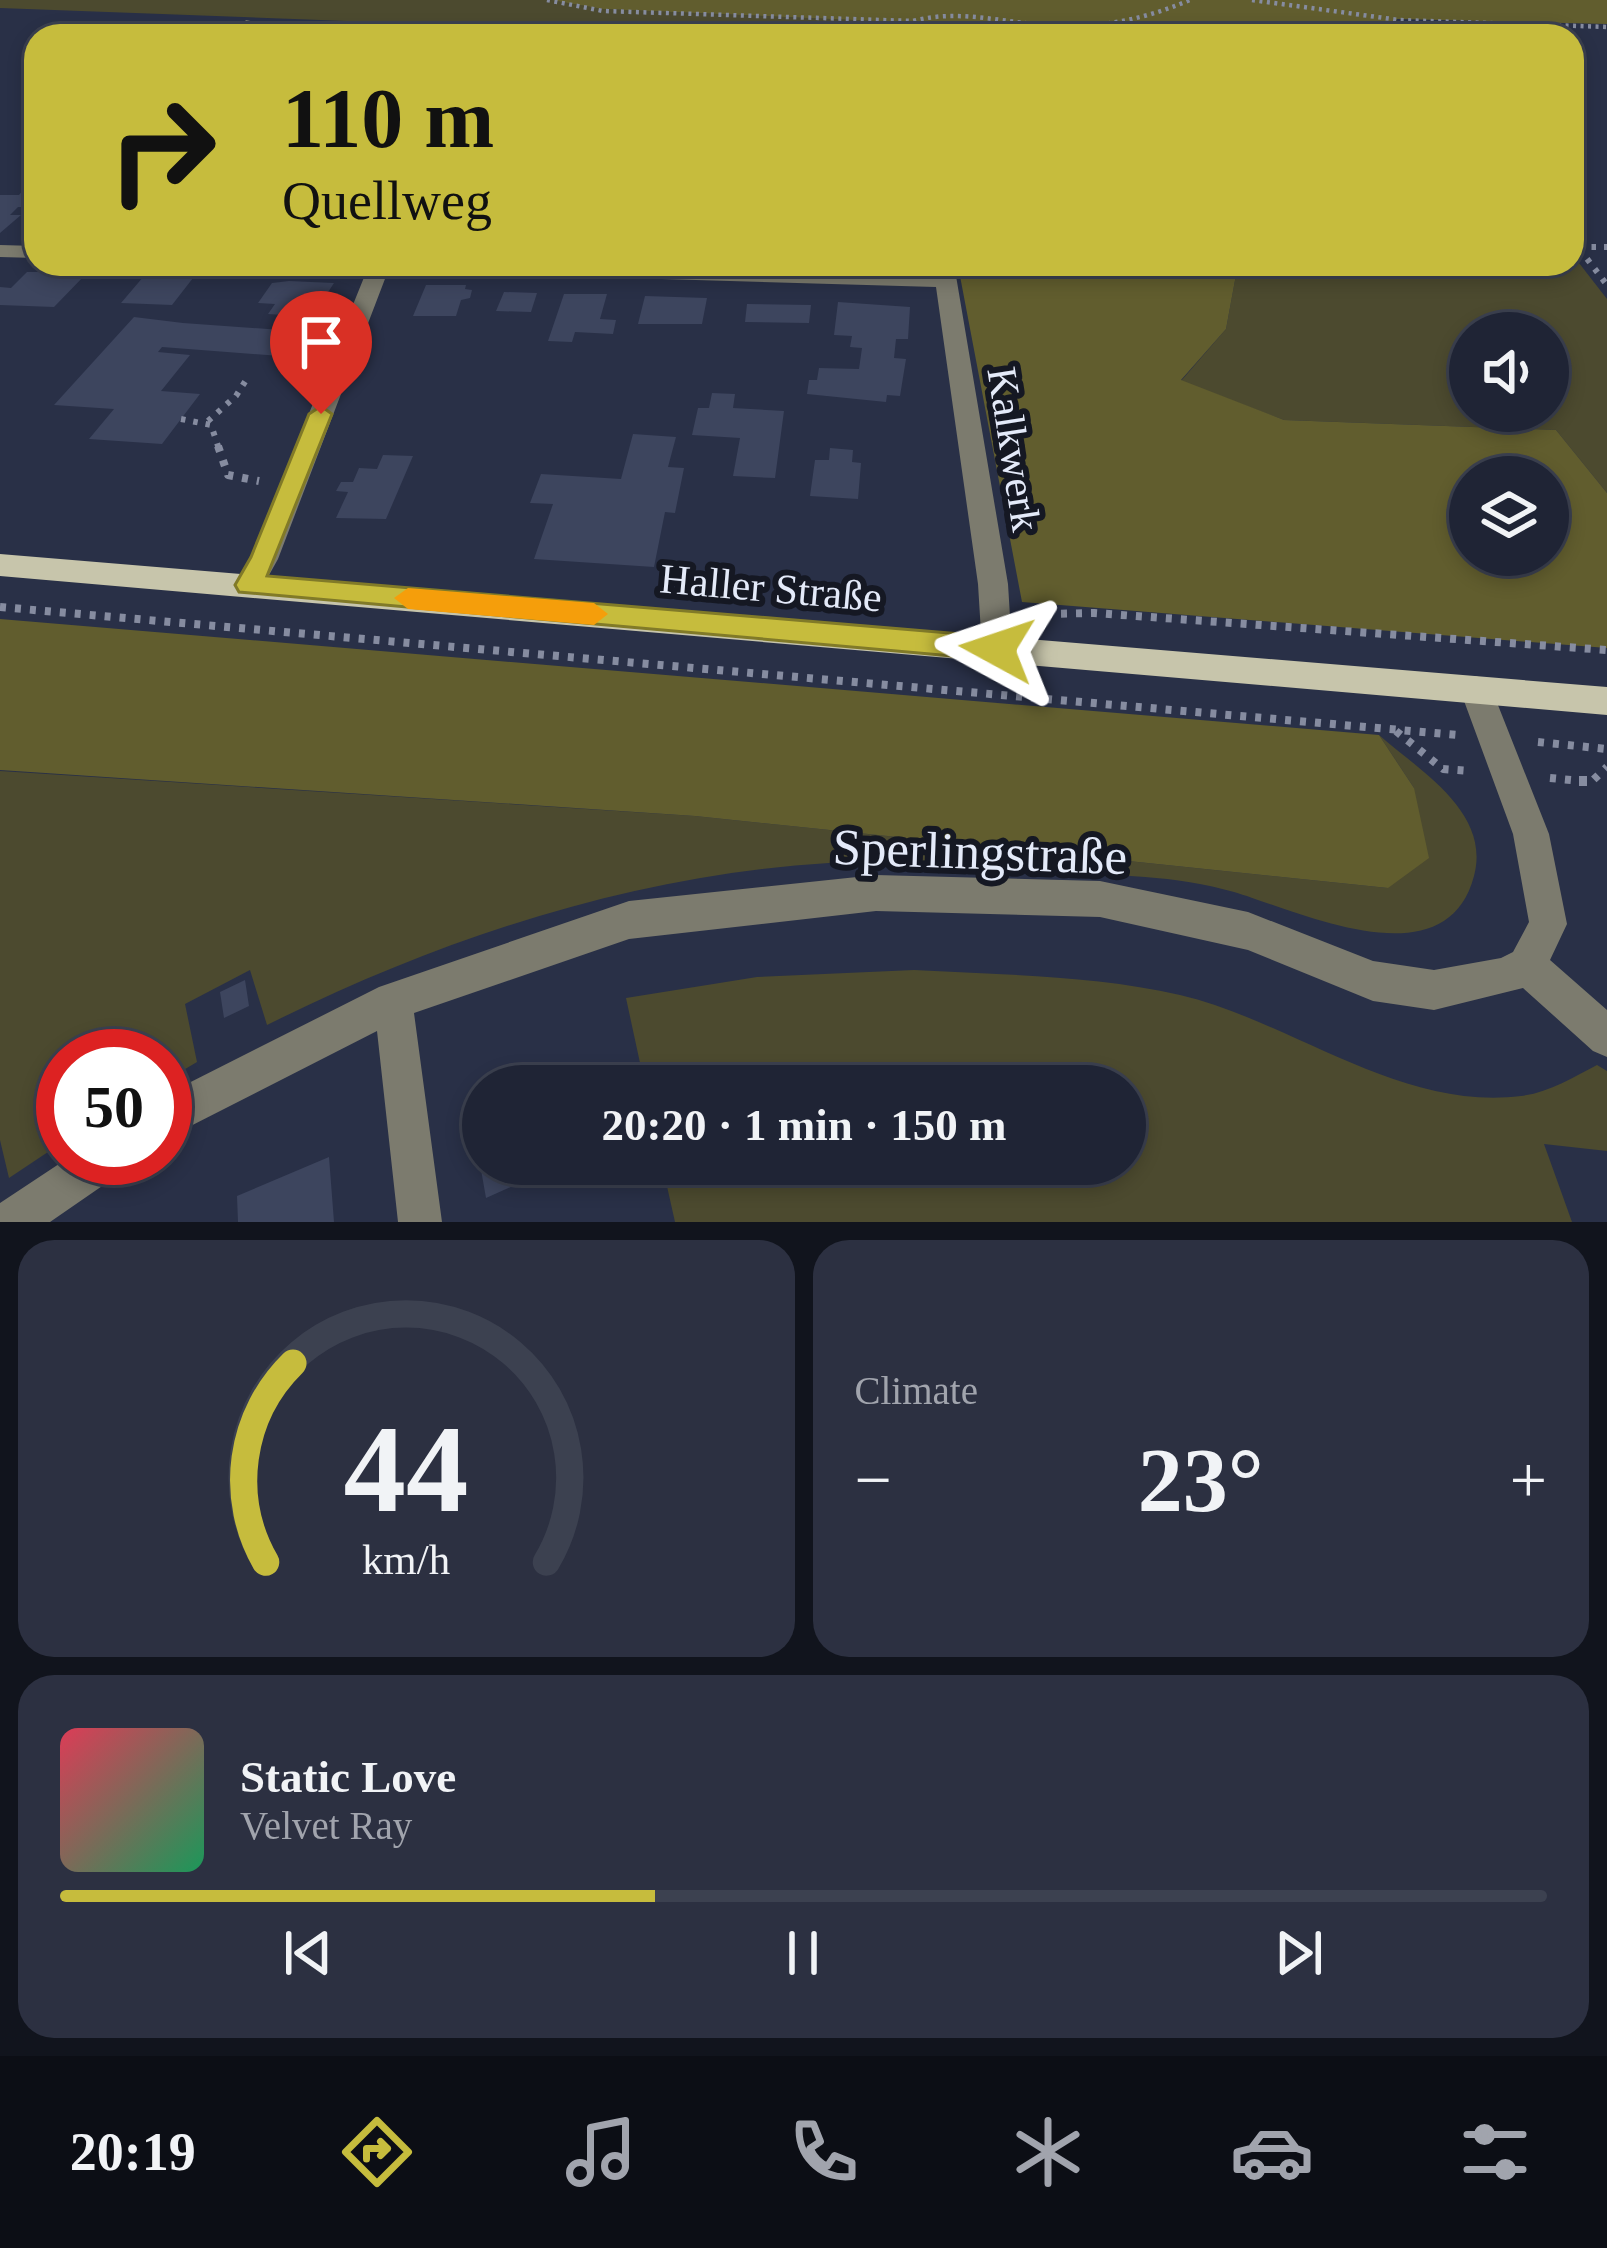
<!DOCTYPE html>
<meta charset="utf-8">
<style>
body{margin:0;font-family:"Times New Roman",serif;background:#2c3041;color:#f1f3f6;height:100vh;display:flex;flex-direction:column;font-size:45px;white-space:nowrap}
*{box-sizing:border-box;margin:0}
p{font-size:39px;color:#a1a4ad}
.icon{flex:none;width:66px;height:66px;fill:none;stroke:currentColor;stroke-width:2;stroke-linecap:round;stroke-linejoin:round}
.map{position:relative;height:1222px;overflow:hidden}
.sheet{display:flex;flex-direction:column;gap:18px;padding:18px;background:#11141d;flex:1}
.sheet>*{flex:none}
.top-card{position:absolute;left:24px;top:24px;width:1560px;height:252px;border-radius:36px;box-shadow:0 6px 18px #0003,0 0 0 3px #3c4150;background:#c6bc3d;color:#111;overflow:hidden}
.controls{position:absolute;left:1449px;top:312px;display:grid;gap:24px}
.controls a{display:grid;place-items:center;width:120px;height:120px;border-radius:50%;background:#1f2435;box-shadow:0 6px 18px #0003,0 0 0 3px #3c4150;font-size:60px}
.speed{position:absolute;left:36px;top:1029px;display:flex;gap:24px;font-size:60px;font-weight:700;text-align:center}
.speed>*{display:grid;place-content:center;width:156px;height:156px;border-radius:50%;background:#1f2435;box-shadow:0 6px 18px #0003,0 0 0 3px #3c4150;line-height:1}
.speed .limit{border:18px solid #d22;background:#fff;color:#111}
.pin{position:absolute;display:grid;place-items:center;width:102px;height:102px;color:#fff;margin:-123px -51px;border-radius:50% 50% 50% 0;rotate:-45deg;box-shadow:0 0 12px #0007}
.pin .icon{rotate:45deg}
.me{position:absolute;width:132px;margin:-66px;rotate:275deg;stroke-linejoin:round;filter:drop-shadow(0 0 9px #0008)}
.turn{display:flex;align-items:center;gap:42px;height:252px;padding:0 60px;font-size:54px}
.turn .icon{width:156px;height:156px;stroke-width:2.5}
.turn b{display:block;font-size:84px;line-height:102px}
.big{font-size:90px;font-weight:700;line-height:1.1}
.sheet .card{flex:1;display:flex;flex-direction:column;justify-content:center;gap:18px;min-width:0;padding:0 42px;border-radius:36px;background:#2c3041}
.sheet .dial{align-items:center;gap:0}
.dial svg{height:312px;overflow:visible;fill:none;stroke:#3c4150;stroke-width:7;stroke-linecap:round;text-anchor:middle}
.dial text{fill:#f1f3f6;stroke:none}
.song{display:flex;align-items:center;gap:36px}
.cover{width:144px;height:144px;border-radius:18px;background:linear-gradient(135deg,hsl(350 70% 55%),hsl(150 70% 35%))}
.played{height:12px;border-radius:6px;background:linear-gradient(90deg,#c6bc3d 40%,#3c4150 40%)}
.keys{display:flex;justify-content:space-around;direction:ltr}
.heat{display:flex;justify-content:space-between;align-items:center;font-size:66px;direction:ltr}
.sheet .tiles{flex:1;display:grid;gap:18px;grid-template-columns:1fr 1fr}
.card:last-child{grid-column:span 2}
.trip{position:absolute;left:462px;top:1065px;width:684px;height:120px;border-radius:60px;background:#1f2435;box-shadow:0 6px 18px #0003,0 0 0 3px #3c4150;font-weight:700;line-height:120px;text-align:center}
.tab-bar{display:flex;height:192px;justify-content:space-around;align-items:center;background:#0c0e15;color:#a1a4ad}
.tab-bar .icon{width:84px;height:84px}
.tab-bar .selected{color:#c6bc3d}
.tab-bar b{font-size:54px;color:#f1f3f6}
.map>svg:first-child{display:block}
.green{fill:#4c4a2f;fill-rule:evenodd}
.forest{fill:#615d2e;fill-rule:evenodd}
.building{fill:#3d455e}
.lines{fill:none;stroke-linecap:round;stroke-linejoin:round}
.path-far3{stroke:#868ca0;stroke-width:4.5;stroke-dasharray:3 4.5;stroke-linecap:butt}
.path-far2{stroke:#868ca0;stroke-width:6;stroke-dasharray:4.5 8;stroke-linecap:butt}
.path-far1{stroke:#868ca0;stroke-width:8;stroke-dasharray:6 9;stroke-linecap:butt}
.path{stroke:#868ca0;stroke-width:10;stroke-dasharray:8 12;stroke-linecap:butt}
.minor{fill:#7c7b6e;fill-rule:evenodd}
.major{fill:#c7c5ab;fill-rule:evenodd}
.route{fill:#c6bc3d;stroke:#817a28;stroke-width:3}
.slow{fill:#f59e0b}
.labels{text-anchor:middle;stroke-width:12;stroke-linejoin:round;paint-order:stroke}
.street-label{font-size:42px;fill:#e4eaf9;stroke:#151823}
.near-street-label{font-size:51px;fill:#e4eaf9;stroke:#151823}
</style>
<div class="map">
<svg width="1607" height="1222" viewBox="0 0 1607 1222">
<rect width="100%" height="100%" fill="#293047"/>
<!-- green -->
<path class="green" d="M0,0H550L604,9L1061,29L1062,36H391L399,23L0,8Z
M1572,254L1607,299V493L1556,430L1284,420L1181,381L1226,329L1238,264H1572ZM1470,333H1548V411H1470Z
M1379,735C1420,771 1491,812 1474,876C1446,983 1298,911 1234,892C1206,884 1174,879 1145,877C1067,872 988,862 910,861C685,858 466,926 267,1025L250,970L185,1004L197,1062L165,1081V1056H63V1142L9,1178L0,1140V771L695,816L1388,888L1414,788Z
M914,970C1002,975 1094,975 1180,995C1294,1022 1399,1111 1521,1096C1548,1093 1574,1077 1597,1065L1607,1071V1151L1544,1144L1572,1222H675L662,1164H1125V1086H645L626,998L757,977Z"/>
<!-- forest -->
<path class="forest" d="M550,0H1607V24L1397,19L1395,24L1329,36H1062L1060,29L603,9Z
M1041,264H1238L1226,329L1181,380L1284,420L1556,430L1607,493V648L1022,602L960,276H1037ZM1548,477V555H1470V477Z
M0,619L1379,735L1414,788L1429,858L1388,888L695,816L0,770Z"/>
<!-- building -->
<path class="building" d="M162,29H190L216,30L209,36H151Z
M24,189H36V207H18L10,215H21L0,233V195H19Z
M27,272H56L86,274L54,307L0,305V287L11,288Z
M144,276L193,278L172,305L121,303Z
M289,281L334,283L319,306H305L298,316L268,314L275,304L258,303L272,283Z
M426,285H466L465,289L472,290L470,298L461,300L456,316H413Z
M504,292L537,293L531,312L496,311Z
M564,294H607L600,319L616,320L613,334L575,332L572,342L548,341Z
M645,296L707,298L702,324H638Z
M838,302L910,307L908,339H896L894,358L906,359L900,396L887,395L886,402L807,394L809,380H817L819,368L859,369L862,348L850,347L852,336L834,335Z
M747,304L811,305L809,323L745,322Z
M134,317L183,323L310,332L293,357L162,347L158,352L190,355L161,391L200,394L162,444L89,439L114,409L54,405Z
M712,393L735,394L733,408L784,411L775,478L733,476L740,438L692,435L698,408H709Z
M633,434L676,437L668,467L684,468L675,513L665,512L654,567L534,559L553,504L530,503L541,474L621,479Z
M830,448L853,450L852,462L861,463L858,499L810,496L815,460H829Z
M383,455L413,456L386,519L336,518L348,492L336,491L341,482H353L359,468L377,469Z
M245,980L249,1006L224,1018L220,992Z
M483,1108V1164H562L486,1198L471,1113Z
M329,1157L334,1222H238L237,1196Z"/>
<g class="lines">
<!-- path-far3 -->
<path class="path-far3" d="M547,0L603,11L913,21C954,10 993,20 1034,24C1090,30 1138,22 1190,0
M1252,0L1399,20L1607,27
M913,21L919,36
M1400,22L1411,36"/>
<!-- path-far2 -->
<path class="path-far2" d="M1572,239L1607,285
M1579,247H1607
M181,419L211,425L219,449
M208,421L236,396L248,377"/>
<!-- path-far1 -->
<path class="path-far1" d="M218,446L228,475L259,481
M0,607L1457,735
M1046,614L1094,613L1607,650
M1396,731L1443,769L1470,771
M1538,742L1607,749
M1550,778L1591,782L1607,767"/>
<!-- path -->
<path class="path" d="M1579,781H1592"/>
<!-- minor -->
<path class="minor" d="M246,20L260,23L249,36H232Z
M0,245L36,246V258L0,257Z
M356,264H588L934,274L932,264H954L1008,584L1012,649L1008,658L997,662L986,658L982,649L978,584L936,287L388,271L278,559L259,593H239L234,585L251,557L367,270Z
M1476,676L1487,680L1492,690L1549,834L1567,924L1550,960L1607,1010V1057L1593,1051L1523,988L1434,1010L1373,1001L1248,950L1100,917L876,911L629,939L414,1013L442,1222H398L377,1031L165,1139V1095L379,987L629,901L876,875L1100,881L1248,912L1373,961L1434,970L1501,958L1513,952L1529,922L1513,834L1460,690L1465,680Z
M68,1158H128L121,1173L50,1222H0V1203Z"/>
<!-- major -->
<path class="major" d="M0,554L1607,687V715L0,576Z"/>
</g>
<!-- route -->
<path class="route" d="M321,406L332,414L267,576L997,637L1007,640L1011,649L1007,657L997,660L239,592L235,585L251,557L309,414Z"/>
<!-- slow -->
<path class="slow" d="M408,588L594,603L608,614L594,625L408,609L394,598Z"/>
<g class="labels">
<!-- street labels -->
<g class="street-label">
<text transform="translate(1015 449) rotate(81)" y="15">Kalkwerk</text>
<text transform="translate(771 587) rotate(5)" y="15">Haller Straße</text>
</g>
<!-- near-street labels -->
<g class="near-street-label">
<text transform="translate(980 851) rotate(2)" y="18">Sperlingstraße</text>
</g>
</g>
</svg>
<div class="controls">
<a><svg class="icon" aria-label="sound" viewBox="0 0 24 24"><path d="M4 9h4l5-4v14l-5-4H4zM17 9q2 3 0 6"/></svg></a>
<a><svg class="icon" aria-label="layers" viewBox="0 0 24 24"><path d="M12 4l9 5-9 5-9-5zM3 14l9 5 9-5"/></svg></a>
</div>
<div class="speed"><div class="limit">50</div></div>
<div class="pin" style="left:321px;top:414px;background:#d93025"><svg class="icon" aria-label="arrive" viewBox="0 0 24 24"><path d="M6 21V4h12l-3 4 3 4H6"/></svg></div>
<svg class="me" style="left:997px;top:649px" viewBox="-20 -20 40 40"><path d="M0-17L14 15 0 8-14 15z" fill="#c6bc3d" stroke="#fff" stroke-width="4"/></svg>
<div class="trip">20:20 · 1 min · 150 m</div>
<div class="top-card">
<div class="turn"><svg class="icon" aria-label="right" viewBox="0 0 24 24"><path d="M7 20v-9h11M14 6l5 5-5 5"/></svg><div><b>110 m</b>Quellweg</div></div>
</div>
</div>
<section class="sheet">
<div class="tiles">
<div class="card dial"><svg viewBox="0 0 100 80">
<path d="M14 69A42 42 0 1 1 86 69"/>
<path d="M14 69A42 42 0 0 1 21 18" stroke="#c6bc3d"/>
<text x="50" y="56" font-size="32" font-weight="700">44</text>
<text x="50" y="72" font-size="11">km/h</text>
</svg></div>
<div class="card"><p>Climate</p>
<div class="heat"><a>−</a><b class="big">23°</b><a>+</a></div>
</div>
<div class="card">
<div class="song"><i class="cover"></i><div><b>Static Love</b><p>Velvet Ray</p></div></div>
<div class="played"></div>
<div class="keys"><svg class="icon" aria-label="previous" viewBox="0 0 24 24"><path d="M18 5L8 12l10 7zM5 5v14"/></svg><svg class="icon" aria-label="pause" viewBox="0 0 24 24"><path d="M8 5v14M16 5v14"/></svg><svg class="icon" aria-label="next" viewBox="0 0 24 24"><path d="M6 5l10 7-10 7zM19 5v14"/></svg></div>
</div>
</div>
</section>
<nav class="tab-bar">
<b>20:19</b>
<svg class="icon selected" aria-label="directions" viewBox="0 0 24 24"><path d="M12 3l9 9-9 9-9-9zM9 14v-3h6M13 9l2 2-2 2"/></svg>
<svg class="icon" aria-label="music" viewBox="0 0 24 24"><path d="M9 18V5l10-2v13"/><circle cx="6" cy="18" r="3"/><circle cx="16" cy="16" r="3"/></svg>
<svg class="icon" aria-label="phone" viewBox="0 0 24 24"><path d="M5 4h4l2 5-3 2q2 4 5 5l2-3 5 2v4C11 20 4 13 5 4z"/></svg>
<svg class="icon" aria-label="climate" viewBox="0 0 24 24"><path d="M12 3v18M4 7l16 10M4 17L20 7"/></svg>
<svg class="icon" aria-label="car" viewBox="0 0 24 24"><path d="M5 17H2v-5l4-1 3-4h7l3 4 3 1v5h-3M9 17h6M6 11h13"/><circle cx="7" cy="17" r="2"/><circle cx="17" cy="17" r="2"/></svg>
<svg class="icon" aria-label="filters" viewBox="0 0 24 24"><path d="M4 7h16M4 17h16"/><circle cx="9" cy="7" r="2"/><circle cx="15" cy="17" r="2"/></svg>
</nav>
